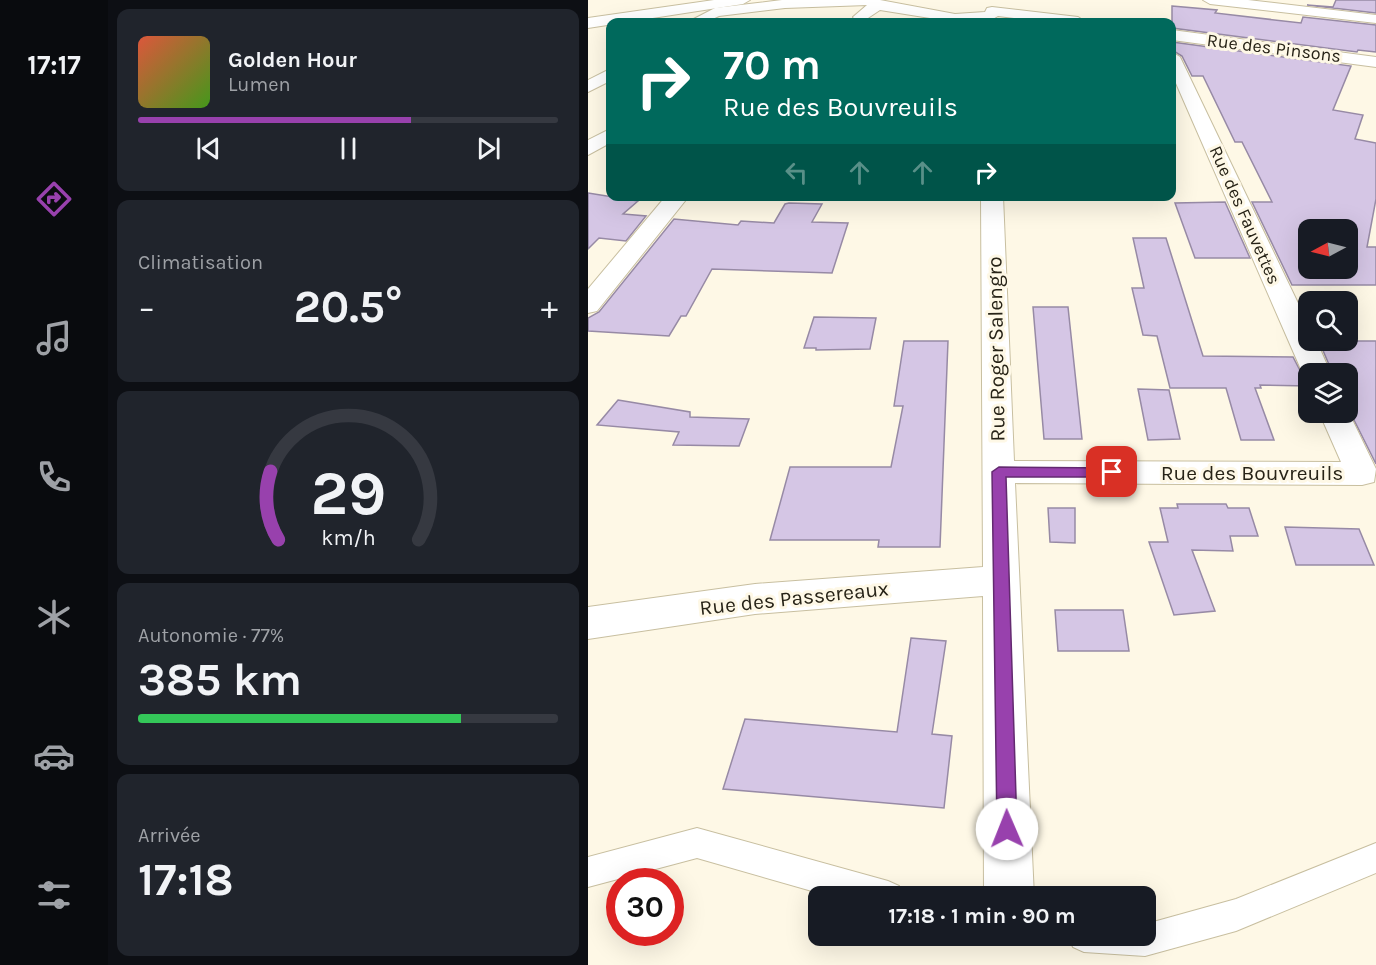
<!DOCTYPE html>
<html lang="fr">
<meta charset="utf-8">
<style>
body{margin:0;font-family:Karla,sans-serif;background:#20242c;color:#f1f3f6;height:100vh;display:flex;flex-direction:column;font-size:22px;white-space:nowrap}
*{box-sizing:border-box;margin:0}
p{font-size:20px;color:#9ea1a6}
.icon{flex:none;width:33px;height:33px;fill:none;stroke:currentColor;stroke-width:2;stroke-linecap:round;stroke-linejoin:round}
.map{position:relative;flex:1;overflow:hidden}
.details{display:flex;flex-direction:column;gap:9px;padding:9px;background:#0d0f14;width:480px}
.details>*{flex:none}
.guide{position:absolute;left:18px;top:18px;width:570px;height:183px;border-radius:12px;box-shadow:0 6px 24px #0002;background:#00695c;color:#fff;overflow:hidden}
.needle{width:39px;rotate:263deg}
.tools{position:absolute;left:710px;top:219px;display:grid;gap:12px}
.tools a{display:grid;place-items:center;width:60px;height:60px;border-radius:12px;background:#171b24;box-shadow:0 6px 24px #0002;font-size:30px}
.speed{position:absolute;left:18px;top:868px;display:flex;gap:12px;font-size:30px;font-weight:700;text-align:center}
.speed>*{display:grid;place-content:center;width:78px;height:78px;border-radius:50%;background:#171b24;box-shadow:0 6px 24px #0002;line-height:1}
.speed .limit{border:9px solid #d22;background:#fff;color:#111}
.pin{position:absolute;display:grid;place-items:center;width:51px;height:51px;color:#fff;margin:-26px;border-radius:12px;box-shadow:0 3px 9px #0006}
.me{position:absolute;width:66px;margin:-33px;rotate:359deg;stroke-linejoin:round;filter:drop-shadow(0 0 4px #0008)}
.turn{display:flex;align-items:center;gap:21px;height:126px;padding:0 18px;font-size:27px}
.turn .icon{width:78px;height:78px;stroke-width:2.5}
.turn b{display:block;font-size:42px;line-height:51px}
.lanes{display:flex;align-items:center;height:57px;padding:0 18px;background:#0003;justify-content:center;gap:30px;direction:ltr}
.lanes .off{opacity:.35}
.big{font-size:45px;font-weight:700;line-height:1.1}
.details .card{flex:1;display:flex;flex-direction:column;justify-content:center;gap:9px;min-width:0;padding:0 21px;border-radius:12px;background:#20242c}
.details .dial{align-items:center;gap:0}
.dial svg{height:156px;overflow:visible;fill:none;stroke:#363941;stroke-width:7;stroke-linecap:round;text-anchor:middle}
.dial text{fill:#f1f3f6;stroke:none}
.song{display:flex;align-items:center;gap:18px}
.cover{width:72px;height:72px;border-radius:9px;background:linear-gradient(135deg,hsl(10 70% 55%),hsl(100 70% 35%))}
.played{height:6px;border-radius:3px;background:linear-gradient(90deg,#9841ad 65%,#363941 65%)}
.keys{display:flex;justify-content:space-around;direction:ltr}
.heat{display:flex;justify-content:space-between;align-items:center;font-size:33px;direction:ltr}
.charge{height:9px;border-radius:4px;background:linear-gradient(90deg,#34c759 77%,#363941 0)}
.trip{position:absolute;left:220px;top:886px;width:348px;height:60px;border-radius:12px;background:#171b24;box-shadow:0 6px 24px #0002;font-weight:700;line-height:60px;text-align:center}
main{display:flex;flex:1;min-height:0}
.tab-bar{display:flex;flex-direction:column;width:108px;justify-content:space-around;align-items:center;background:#090b0e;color:#9ea1a6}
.tab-bar .icon{width:42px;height:42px}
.tab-bar .on{color:#9841ad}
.tab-bar b{font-size:27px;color:#f1f3f6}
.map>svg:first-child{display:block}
.building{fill:#d5c6e5;stroke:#978aa5;stroke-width:1.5;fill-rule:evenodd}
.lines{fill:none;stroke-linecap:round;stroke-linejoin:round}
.lane-casing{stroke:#c8bfa0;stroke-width:2}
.street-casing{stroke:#c8bfa0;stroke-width:2}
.primary-casing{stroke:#c8bfa0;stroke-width:2}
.lane{fill:#fff;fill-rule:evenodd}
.street{fill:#fff;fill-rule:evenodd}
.primary{fill:#fff;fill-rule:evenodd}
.route{fill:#9841ad;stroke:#632a70;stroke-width:1.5}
.labels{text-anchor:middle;stroke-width:6;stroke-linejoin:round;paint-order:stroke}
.far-street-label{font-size:18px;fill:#272317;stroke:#fef8e6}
.street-label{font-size:21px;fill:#272317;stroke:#fef8e6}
</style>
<main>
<nav class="tab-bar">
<b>17:17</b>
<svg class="icon on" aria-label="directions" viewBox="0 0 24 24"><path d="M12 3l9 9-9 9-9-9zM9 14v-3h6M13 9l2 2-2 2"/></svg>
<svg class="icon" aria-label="music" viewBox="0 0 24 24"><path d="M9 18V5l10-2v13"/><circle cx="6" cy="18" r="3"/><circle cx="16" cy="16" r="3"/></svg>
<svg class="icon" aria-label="phone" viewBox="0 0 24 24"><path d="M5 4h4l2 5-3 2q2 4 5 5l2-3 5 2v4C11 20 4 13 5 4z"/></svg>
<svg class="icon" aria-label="climate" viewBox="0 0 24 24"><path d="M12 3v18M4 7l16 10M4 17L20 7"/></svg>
<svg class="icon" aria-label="car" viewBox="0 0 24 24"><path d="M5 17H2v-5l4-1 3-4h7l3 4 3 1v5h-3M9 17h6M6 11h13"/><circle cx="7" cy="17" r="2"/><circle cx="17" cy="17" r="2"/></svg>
<svg class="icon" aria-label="filters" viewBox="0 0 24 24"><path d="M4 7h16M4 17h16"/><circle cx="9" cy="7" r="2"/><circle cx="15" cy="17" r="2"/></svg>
</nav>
<section class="details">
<div class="card">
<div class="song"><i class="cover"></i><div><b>Golden Hour</b><p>Lumen</p></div></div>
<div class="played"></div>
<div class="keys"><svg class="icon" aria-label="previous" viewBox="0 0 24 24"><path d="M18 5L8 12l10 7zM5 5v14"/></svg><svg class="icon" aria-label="pause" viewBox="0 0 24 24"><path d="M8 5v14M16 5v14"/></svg><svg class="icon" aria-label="next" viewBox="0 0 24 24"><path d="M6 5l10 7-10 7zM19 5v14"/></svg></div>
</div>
<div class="card"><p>Climatisation</p>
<div class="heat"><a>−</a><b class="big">20.5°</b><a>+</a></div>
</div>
<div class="card dial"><svg viewBox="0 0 100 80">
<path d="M14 69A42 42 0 1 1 86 69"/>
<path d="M14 69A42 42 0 0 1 10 34" stroke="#9841ad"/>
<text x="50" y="56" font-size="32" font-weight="700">29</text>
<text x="50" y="72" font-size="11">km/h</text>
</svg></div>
<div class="card"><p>Autonomie · 77%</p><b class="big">385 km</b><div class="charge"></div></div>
<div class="card"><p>Arrivée</p><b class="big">17:18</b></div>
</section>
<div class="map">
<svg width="788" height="965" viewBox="0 0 788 965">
<rect width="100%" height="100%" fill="#fef8e6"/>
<!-- building -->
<path class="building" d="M748,0H788V13L719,5L745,7Z
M584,6L629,10L627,13L713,23L715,17L788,25V52L770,50L769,52L584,28Z
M584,42L763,66L745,110L775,115L767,139L788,143V199L779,247H788V285H704L664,202H684L654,142H647L615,76H604L594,56L584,50ZM720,230H759V268H720Z
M0,193L50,201L35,214L58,216L38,241L11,238L0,249Z
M637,202L662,258H607L587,203Z
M201,203L234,204L224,222L260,223L244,273L124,269L98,316H93L81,336L0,331V318L11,312L86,219L150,225L153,221L186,223L197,204Z
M545,238H578L615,356L705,357L720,386L672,385L673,388H667L686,440H653L638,388H582L569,336L555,335L544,288H556Z
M445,307H480L494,439H456Z
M226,317L288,318L282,349L228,350V348H216Z
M316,341H360L352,547H290L291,540H182L202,467H303L315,406H306Z
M731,341H788V464L759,406V374H745Z
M550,389L581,390L592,439L560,440Z
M30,400L102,412V417L161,419L151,446L85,445L91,432L9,425Z
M589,504H638L640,508H661L670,536H642L645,551L604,550L627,611L586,615L561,542H580L572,508H590Z
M460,508H487V543L462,542Z
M697,527L771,529L786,565H708Z
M467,610H535L541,651H470Z
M323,638L358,641L344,734L364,736L356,808L135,789L157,719L309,732Z"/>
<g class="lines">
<defs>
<path id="lane" d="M109,828L300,881L311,886L316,897H245L109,858L0,887V857Z
M788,843V873L648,931L557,956L496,952L485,947L480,936H558V924L648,899Z"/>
<path id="street" d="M194,0H292L367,14L397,12L399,8L404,7L490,17L498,22H459L410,16L403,20L367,22L292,10L277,20H267L265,17L279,5L197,8L131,16L118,22H100L127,8Z
M615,0H660L788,15V23L622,4Z
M584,30L788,57V67L584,40Z
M584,52L592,57L720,324V340H728L743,374H720V381L715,374L584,74Z
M22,69V81L0,92V80Z
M22,129V143L0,155V140Z
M78,196H101L9,311L0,313V289Z
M393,196H415L426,461L753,462L731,412H759V409L788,469L786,482L774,485L427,483L446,897H396L395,596L167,614L0,639V607L167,584L395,567Z"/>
<path id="primary" d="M126,0H162L155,4L0,28V18Z"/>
</defs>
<!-- lane casing -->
<use href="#lane" class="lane-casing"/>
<!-- street casing -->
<use href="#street" class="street-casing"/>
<!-- primary casing -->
<use href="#primary" class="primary-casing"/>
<!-- lane -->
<use href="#lane" class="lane"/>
<!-- street -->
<use href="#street" class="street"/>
<!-- primary -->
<use href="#primary" class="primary"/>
</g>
<!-- route -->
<path class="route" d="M411,467L524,468L531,472L524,477H418L429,829L426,836L419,839L412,836L409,829L404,472Z"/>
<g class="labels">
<!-- far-street labels -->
<g class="far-street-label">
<text transform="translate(686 48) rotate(7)" y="6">Rue des Pinsons</text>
<text transform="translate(657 215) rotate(66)" y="6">Rue des Fauvettes</text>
</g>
<!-- street labels -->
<g class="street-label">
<text transform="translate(408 349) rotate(-91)" y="7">Rue Roger Salengro</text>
<text x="664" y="480">Rue des Bouvreuils</text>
<text transform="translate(206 598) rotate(-6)" y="7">Rue des Passereaux</text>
</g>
</g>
</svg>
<div class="tools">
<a><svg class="needle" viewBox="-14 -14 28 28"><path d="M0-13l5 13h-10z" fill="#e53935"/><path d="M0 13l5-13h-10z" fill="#9ea1a6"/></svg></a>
<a><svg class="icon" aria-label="search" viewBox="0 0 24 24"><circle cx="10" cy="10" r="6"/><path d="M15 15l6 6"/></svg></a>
<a><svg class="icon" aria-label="layers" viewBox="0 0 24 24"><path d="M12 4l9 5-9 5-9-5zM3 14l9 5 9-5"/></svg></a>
</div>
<div class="speed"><div class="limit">30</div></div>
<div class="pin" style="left:524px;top:472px;background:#d93025"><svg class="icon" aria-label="arrive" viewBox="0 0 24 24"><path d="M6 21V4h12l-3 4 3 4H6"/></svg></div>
<svg class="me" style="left:419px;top:829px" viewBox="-20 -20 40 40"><circle r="19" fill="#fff"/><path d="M0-13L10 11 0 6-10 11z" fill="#9841ad"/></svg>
<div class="trip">17:18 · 1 min · 90 m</div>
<div class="guide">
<div class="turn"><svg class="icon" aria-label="right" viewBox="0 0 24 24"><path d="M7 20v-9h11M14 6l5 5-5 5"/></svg><div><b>70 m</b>Rue des Bouvreuils</div></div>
<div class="lanes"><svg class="icon off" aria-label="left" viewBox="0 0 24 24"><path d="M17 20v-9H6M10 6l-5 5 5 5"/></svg><svg class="icon off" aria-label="ahead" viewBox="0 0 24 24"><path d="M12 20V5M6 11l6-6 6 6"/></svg><svg class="icon off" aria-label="ahead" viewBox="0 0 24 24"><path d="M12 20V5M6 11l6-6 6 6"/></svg><svg class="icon" aria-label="right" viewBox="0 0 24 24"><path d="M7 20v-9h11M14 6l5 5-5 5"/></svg></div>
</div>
</div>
</main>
